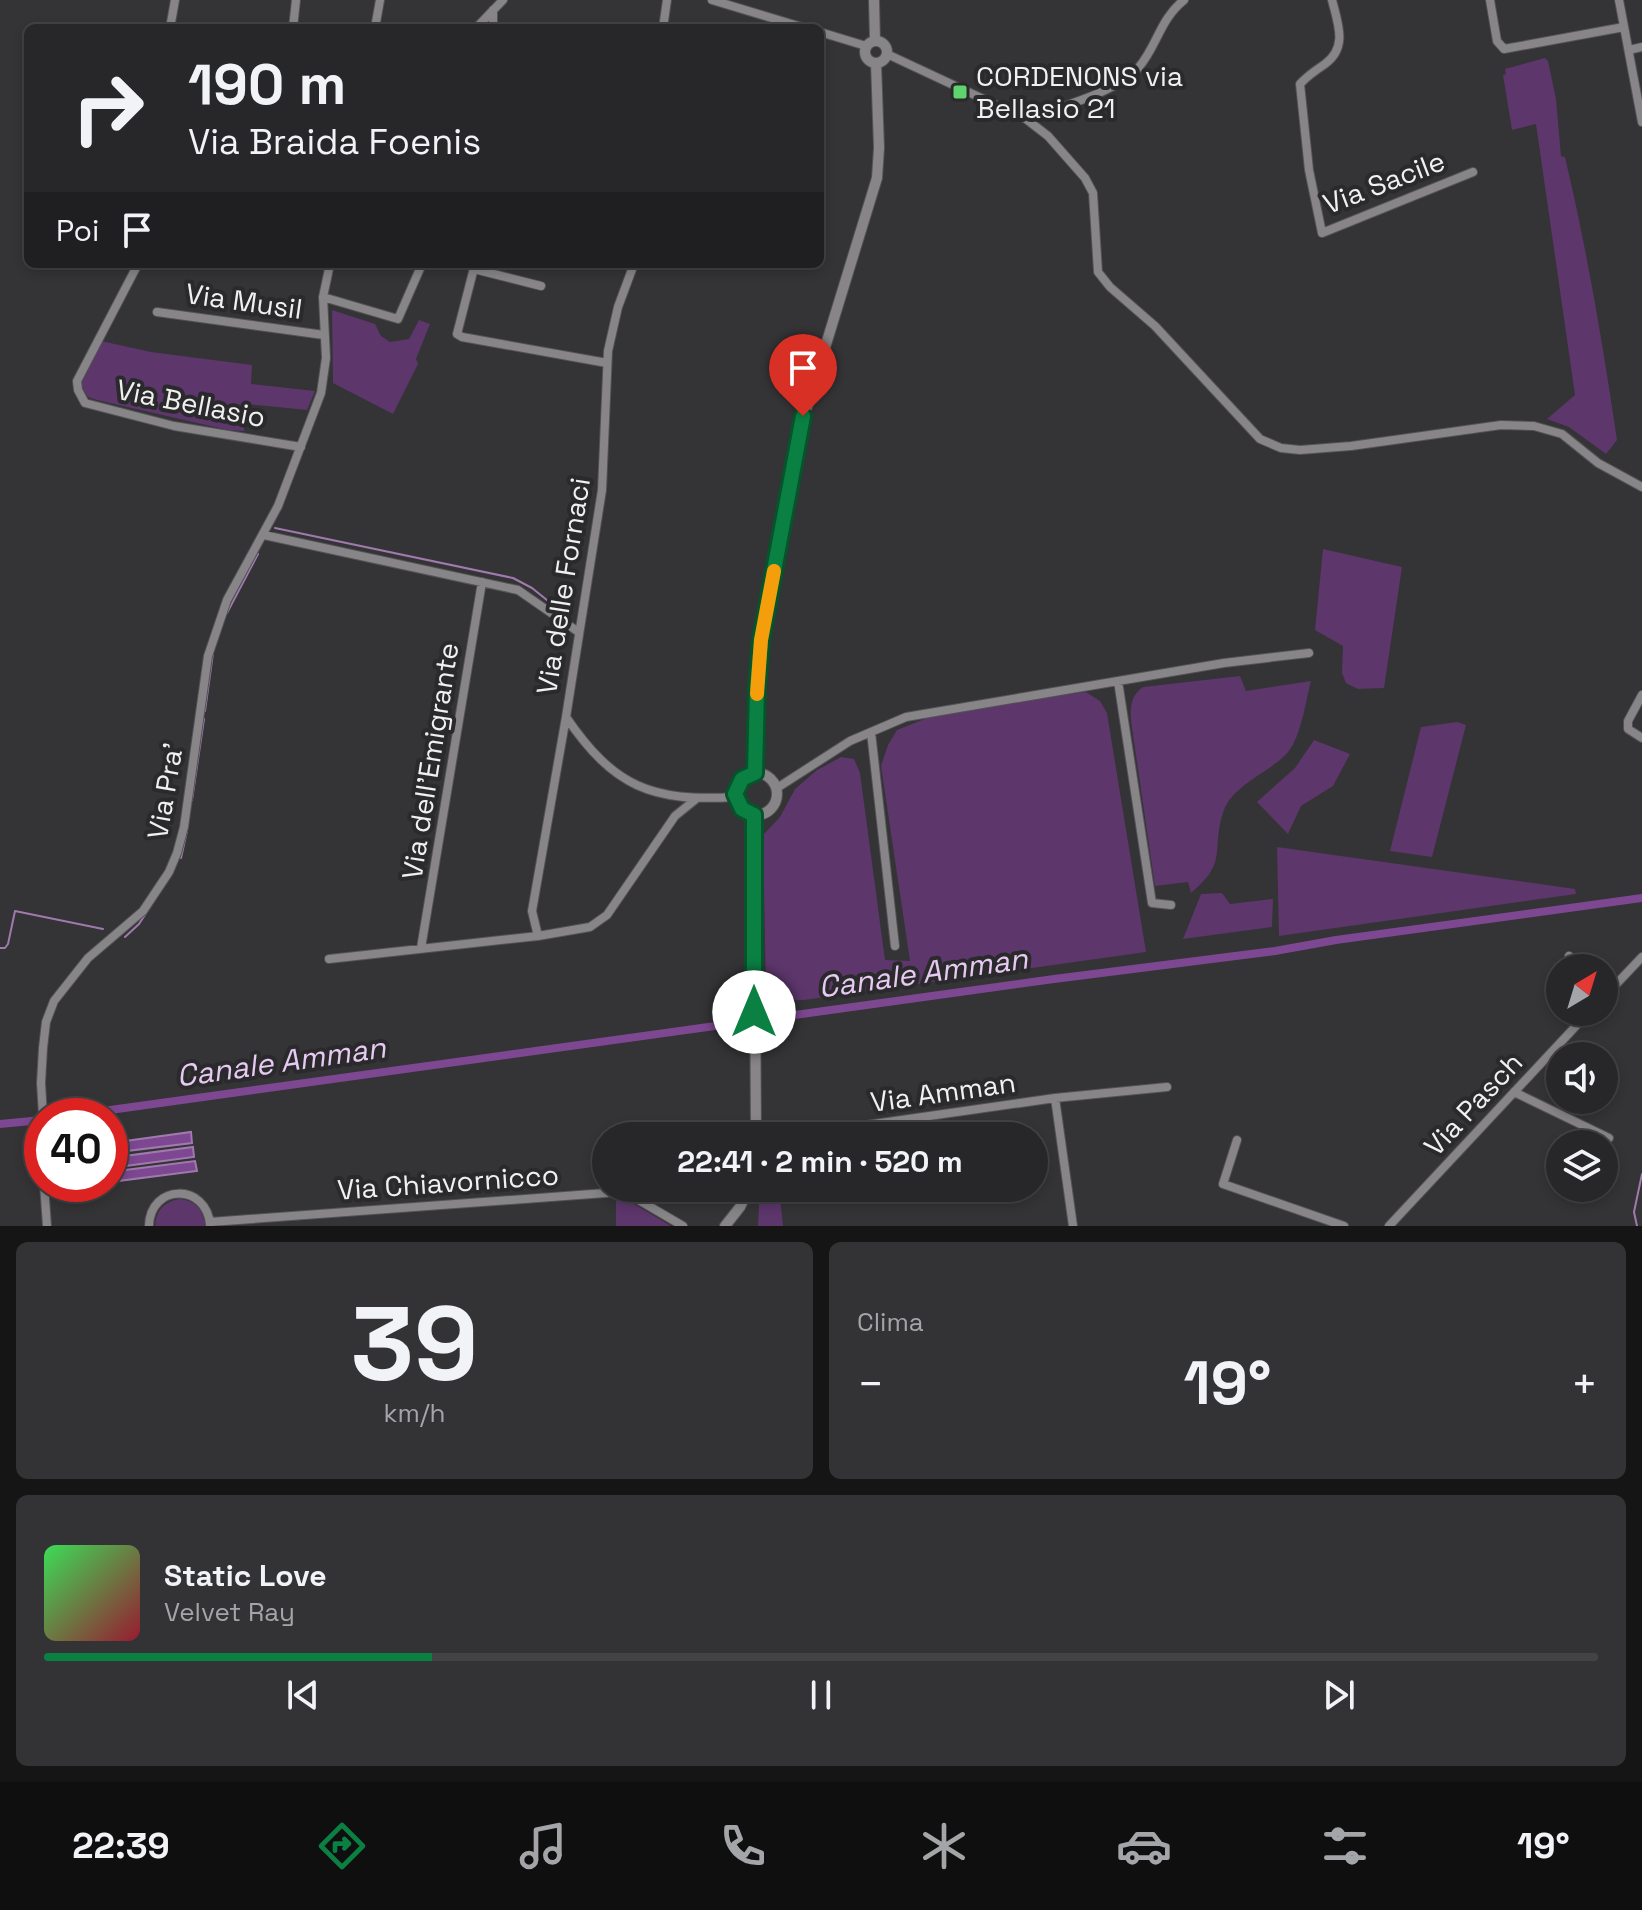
<!DOCTYPE html>
<html lang="it">
<meta charset="utf-8">
<style>
body{margin:0;font-family:"Space Grotesk",sans-serif;background:#333234;color:#f1f3f6;height:100vh;display:flex;flex-direction:column;font-size:30px;white-space:nowrap}
*{box-sizing:border-box;margin:0}
p{font-size:26px;color:#a4a5a8}
.icon{flex:none;width:44px;height:44px;fill:none;stroke:currentColor;stroke-width:2;stroke-linecap:round;stroke-linejoin:round}
.map{position:relative;height:1226px;overflow:hidden}
.sheet{display:flex;flex-direction:column;gap:16px;padding:16px;background:#151516;flex:1}
.sheet>*{flex:none}
.top-card{position:absolute;left:24px;top:24px;width:800px;height:244px;border-radius:12px;box-shadow:0 4px 12px #0003,0 0 0 2px #434345;background:#272628;color:#f1f3f6;overflow:hidden}
.needle{width:52px;rotate:38deg}
.controls{position:absolute;left:1546px;top:954px;display:grid;gap:16px}
.controls a{display:grid;place-items:center;width:72px;height:72px;border-radius:50%;background:#272628;box-shadow:0 4px 12px #0003,0 0 0 2px #434345;font-size:40px}
.speed{position:absolute;left:24px;top:1098px;display:flex;gap:16px;font-size:40px;font-weight:700;text-align:center}
.speed>*{display:grid;place-content:center;width:104px;height:104px;border-radius:50%;background:#272628;box-shadow:0 4px 12px #0003,0 0 0 2px #434345;line-height:1}
.speed .limit{border:12px solid #d22;background:#fff;color:#111}
.pin{position:absolute;display:grid;place-items:center;width:68px;height:68px;color:#fff;margin:-82px -34px;border-radius:50% 50% 50% 0;rotate:-45deg;box-shadow:0 0 8px #0007}
.pin .icon{rotate:45deg}
.me{position:absolute;width:88px;margin:-44px;rotate:0deg;stroke-linejoin:round;filter:drop-shadow(0 0 6px #0008)}
.turn{display:flex;align-items:center;gap:28px;height:168px;padding:0 32px;font-size:36px}
.turn .icon{width:104px;height:104px;stroke-width:2.5}
.turn b{display:block;font-size:56px;line-height:68px}
.then{display:flex;align-items:center;height:76px;padding:0 32px;background:#0003;gap:16px;font-size:30px}
.big{font-size:60px;font-weight:800;line-height:1.1}
.sheet .widget{flex:1;display:flex;flex-direction:column;justify-content:center;gap:12px;min-width:0;padding:0 28px;border-radius:12px;background:#333234}
.sheet .dial{align-items:center;gap:0}
.dial b{font-size:104px;line-height:1}
.song{display:flex;align-items:center;gap:24px}
.cover{width:96px;height:96px;border-radius:12px;background:linear-gradient(135deg,hsl(130 70% 55%),hsl(350 70% 35%))}
.played{height:8px;border-radius:4px;background:linear-gradient(90deg,#0b8043 25%,#434345 25%)}
.keys{display:flex;justify-content:space-around;direction:ltr}
.heat{display:flex;justify-content:space-between;align-items:center;font-size:44px;direction:ltr}
.sheet .tiles{flex:1;display:grid;gap:16px;grid-template-columns:1fr 1fr}
.widget:last-child{grid-column:span 2}
.trip{position:absolute;left:592px;top:1122px;width:456px;height:80px;border-radius:40px;background:#272628;box-shadow:0 4px 12px #0003,0 0 0 2px #434345;font-weight:800;line-height:80px;text-align:center}
.menu{display:flex;height:128px;justify-content:space-around;align-items:center;background:#100f10;color:#a4a5a8}
.menu .icon{width:56px;height:56px}
.menu .selected{color:#0b8043}
.menu b{font-size:36px;color:#f1f3f6}
.map>svg:first-child{display:block}
.green{fill:#5d366c}
.water{fill:#7d4791;stroke:#a07aae;stroke-width:2}
.lines{fill:none;stroke-linecap:round;stroke-linejoin:round}
.stream{stroke:#a07aae;stroke-width:2}
.canal{stroke:#7d4791;stroke-width:8}
.minor-casing{stroke:#535254;stroke-width:10}
.tertiary-casing{stroke:#535254;stroke-width:12}
.minor{stroke:#878588;stroke-width:8}
.tertiary{stroke:#878588;stroke-width:10}
.route-casing{stroke:#07532c;stroke-width:20}
.route{stroke:#0b8043;stroke-width:14}
.slow{stroke:#f59e0b;stroke-width:14}
.poi-dot{fill:#5ed56c;stroke:#2a292b;stroke-width:3}
.labels{text-anchor:middle;stroke-width:8;stroke-linejoin:round;paint-order:stroke}
.poi-label{font-size:28px;fill:#f1f0f1;stroke:#2a292b;text-anchor:start}
.street-label{font-size:28px;fill:#f1f0f1;stroke:#2a292b}
.water-label{font-size:30px;font-style:italic;fill:#e6caf2;stroke:#2a292b}
</style>
<div class="map">
<svg width="1642" height="1226" viewBox="0 0 1642 1226">
<rect width="100%" height="100%" fill="#343335"/>
<!-- green -->
<path class="green" d="M1545,58L1548,61L1556,99L1561,156L1565,157C1587,250 1603,345 1617,440L1606,454L1569,427L1547,419L1575,395L1536,124L1512,130L1503,75L1506,74L1505,69Z
M332,310L375,324L381,336L390,342L409,339L419,320L430,324L416,359L418,364L393,414L333,383Z
M101,341L151,352L252,365L251,384L315,391L307,410L245,404L244,431L228,430L97,400L88,397L81,388V380Z
M1323,549L1402,567L1384,688L1358,689L1346,683L1342,673L1343,646L1315,630Z
M1240,676L1246,691L1311,681C1306,700 1301,737 1288,752C1271,772 1234,784 1224,810C1210,849 1230,861 1191,893L1188,882L1155,886L1131,721C1130,707 1131,695 1143,687Z
M1086,692L1100,701L1107,713L1146,952L804,1000L771,1001L766,996L763,835L780,817L795,789L817,770L841,757L854,759L860,773L885,960L910,961L881,766L888,745L897,730L947,710Z
M1457,722L1466,725L1432,857L1390,851L1421,727Z
M1314,740L1350,754L1333,786L1301,806L1288,834L1257,802L1295,768Z
M1277,847L1575,889L1576,894L1279,936Z
M1222,893L1230,904L1273,899L1272,927L1183,939L1201,894Z
M760,1188H783L784,1195L780,1197L783,1226H758Z
M616,1197L629,1201L671,1226H616Z
M179,1199C195,1200 204,1210 205,1226H155C156,1211 163,1202 179,1199Z"/>
<!-- water -->
<path class="water" d="M191,1132L192,1143L110,1153V1143Z
M193,1147L194,1157L110,1168V1158Z
M195,1161L197,1171L110,1182V1172Z"/>
<g class="lines">
<!-- stream -->
<path class="stream" d="M275,528L513,578L532,588L563,613
M227,613L258,554
M205,711L213,653
M192,800L204,719
M181,858L187,831
M125,937L139,924L154,901
M0,948H5L8,944L15,911L103,929
M1637,1226L1634,1212L1642,1174"/>
<!-- canal -->
<path class="canal" d="M67,1116L1054,979L1275,951L1336,940L1642,898
M0,1124L42,1120"/>
<defs>
<path id="minor" d="M712,0L805,28
M1332,0C1338,24 1348,47 1325,64C1316,70 1307,76 1300,84L1309,170L1322,233L1473,172
M1490,0L1497,41L1504,49L1624,27
M1619,0L1642,122
M170,28L175,0
M293,28L296,0
M375,28L380,0
M476,28L503,0
M493,28V10
M663,28L667,0
M820,32L866,46
M1629,50L1642,47
M887,54L1026,119L1048,136L1085,178L1093,193L1098,272L1110,287L1155,326L1260,439L1281,448L1300,450L1351,446L1501,425L1534,426L1562,434L1598,463L1642,487
M1026,119C1057,108 1118,92 1139,67C1157,46 1160,19 1184,0
M138,264L77,381L78,390L85,403L174,426L301,447
M475,264L457,334L462,337L607,363
M634,264L618,307L608,351L602,490L566,717C614,787 651,802 735,797
M474,269L541,286
M323,297L398,319L422,264
M157,312L324,335
M264,535L518,590L577,631
M1118,681L1152,903L1171,905
M1642,695L1628,721V729L1642,738
M871,732L895,946
M777,788L850,741L906,717L1224,663L1309,653
M538,936L532,911L566,717
M421,948L482,582
M1569,956L1589,968
M329,959L538,936L590,927L607,915L675,816L696,799
M1604,997L1642,957
M1514,1092L1609,1138
M1055,1098L1167,1087
M43,1116L41,1083L43,1048L46,1022L54,1001L88,958L143,911L169,872L177,853L184,827L208,656L227,600L278,506L321,393L326,358L323,297L330,264
M790,1136L1055,1098L1073,1226
M1237,1140L1223,1184L1344,1226
M44,1184L47,1226
M210,1222L619,1192L630,1195L683,1226
M149,1226C150,1183 207,1183 210,1225
M1389,1226L1589,1012"/>
<path id="tertiary" d="M874,0L875,41
M865 52a11 11 0 1 1 22 0a11 11 0 1 1-22 0Z
M735 794a21 21 0 1 1 42 0a21 21 0 1 1-42 0Z
M755,773L757,688L761,640L797,439L877,178L879,148L876,63
M754,815L756,1136
M725,1226L740,1207L749,1188"/>
</defs>
<!-- minor casing -->
<use href="#minor" class="minor-casing"/>
<!-- tertiary casing -->
<use href="#tertiary" class="tertiary-casing"/>
<!-- minor -->
<use href="#minor" class="minor"/>
<!-- tertiary -->
<use href="#tertiary" class="tertiary"/>
</g>
<g class="lines">
<defs>
<path id="route" d="M754,1012V815L742,809L735,794L742,779L755,773L757,688L761,640L803,416"/>
</defs>
<!-- route casing -->
<use href="#route" class="route-casing"/>
<!-- route -->
<use href="#route" class="route"/>
<!-- slow -->
<path class="slow" d="M757,694L761,640L774,571"/>
</g>
<!-- markers -->
<rect class="poi-dot" x="952" y="84" width="16" height="16" rx="4"/>
<g class="labels">
<!-- poi labels -->
<g class="poi-label">
<text x="976" y="86">CORDENONS via<tspan x="976" dy="32">Bellasio 21</tspan></text>
</g>
<!-- street labels -->
<g class="street-label">
<text transform="translate(1384 182) rotate(-21)" y="10">Via Sacile</text>
<text transform="translate(244 301) rotate(8)" y="10">Via Musil</text>
<text transform="translate(191 403) rotate(11)" y="10">Via Bellasio</text>
<text transform="translate(563 586) rotate(-81)" y="10">Via delle Fornaci</text>
<text transform="translate(430 761) rotate(-81)" y="10">Via dell'Emigrante</text>
<text transform="translate(165 791) rotate(-80)" y="10">Via Pra'</text>
<text transform="translate(943 1092) rotate(-8)" y="10">Via Amman</text>
<text transform="translate(1473 1104) rotate(-47)" y="10">Via Pasch</text>
<text transform="translate(448 1182) rotate(-4)" y="10">Via Chiavornicco</text>
</g>
<!-- water labels -->
<g class="water-label">
<text transform="translate(923 973) rotate(-8)" y="10">Canale Amman</text>
<text transform="translate(281 1062) rotate(-8)" y="10">Canale Amman</text>
</g>
</g>
</svg>
<div class="controls">
<a><svg class="needle" viewBox="-14 -14 28 28"><path d="M0-13l5 13h-10z" fill="#e53935"/><path d="M0 13l5-13h-10z" fill="#a4a5a8"/></svg></a>
<a><svg class="icon" aria-label="sound" viewBox="0 0 24 24"><path d="M4 9h4l5-4v14l-5-4H4zM17 9q2 3 0 6"/></svg></a>
<a><svg class="icon" aria-label="layers" viewBox="0 0 24 24"><path d="M12 4l9 5-9 5-9-5zM3 14l9 5 9-5"/></svg></a>
</div>
<div class="speed"><div class="limit">40</div></div>
<div class="pin" style="left:803px;top:416px;background:#d93025"><svg class="icon" aria-label="arrive" viewBox="0 0 24 24"><path d="M6 21V4h12l-3 4 3 4H6"/></svg></div>
<svg class="me" style="left:754px;top:1012px" viewBox="-20 -20 40 40"><circle r="19" fill="#fff"/><path d="M0-13L10 11 0 6-10 11z" fill="#0b8043"/></svg>
<div class="trip">22:41 · 2 min · 520 m</div>
<div class="top-card">
<div class="turn"><svg class="icon" aria-label="right" viewBox="0 0 24 24"><path d="M7 20v-9h11M14 6l5 5-5 5"/></svg><div><b>190 m</b>Via Braida Foenis</div></div>
<div class="then">Poi<svg class="icon" aria-label="arrive" viewBox="0 0 24 24"><path d="M6 21V4h12l-3 4 3 4H6"/></svg></div>
</div>
</div>
<section class="sheet">
<div class="tiles">
<div class="widget dial"><b>39</b><p>km/h</p></div>
<div class="widget"><p>Clima</p>
<div class="heat"><a>−</a><b class="big">19°</b><a>+</a></div>
</div>
<div class="widget">
<div class="song"><i class="cover"></i><div><b>Static Love</b><p>Velvet Ray</p></div></div>
<div class="played"></div>
<div class="keys"><svg class="icon" aria-label="previous" viewBox="0 0 24 24"><path d="M18 5L8 12l10 7zM5 5v14"/></svg><svg class="icon" aria-label="pause" viewBox="0 0 24 24"><path d="M8 5v14M16 5v14"/></svg><svg class="icon" aria-label="next" viewBox="0 0 24 24"><path d="M6 5l10 7-10 7zM19 5v14"/></svg></div>
</div>
</div>
</section>
<nav class="menu">
<b>22:39</b>
<svg class="icon selected" aria-label="directions" viewBox="0 0 24 24"><path d="M12 3l9 9-9 9-9-9zM9 14v-3h6M13 9l2 2-2 2"/></svg>
<svg class="icon" aria-label="music" viewBox="0 0 24 24"><path d="M9 18V5l10-2v13"/><circle cx="6" cy="18" r="3"/><circle cx="16" cy="16" r="3"/></svg>
<svg class="icon" aria-label="phone" viewBox="0 0 24 24"><path d="M5 4h4l2 5-3 2q2 4 5 5l2-3 5 2v4C11 20 4 13 5 4z"/></svg>
<svg class="icon" aria-label="climate" viewBox="0 0 24 24"><path d="M12 3v18M4 7l16 10M4 17L20 7"/></svg>
<svg class="icon" aria-label="car" viewBox="0 0 24 24"><path d="M5 17H2v-5l4-1 3-4h7l3 4 3 1v5h-3M9 17h6M6 11h13"/><circle cx="7" cy="17" r="2"/><circle cx="17" cy="17" r="2"/></svg>
<svg class="icon" aria-label="filters" viewBox="0 0 24 24"><path d="M4 7h16M4 17h16"/><circle cx="9" cy="7" r="2"/><circle cx="15" cy="17" r="2"/></svg>
<b>19°</b>
</nav>
